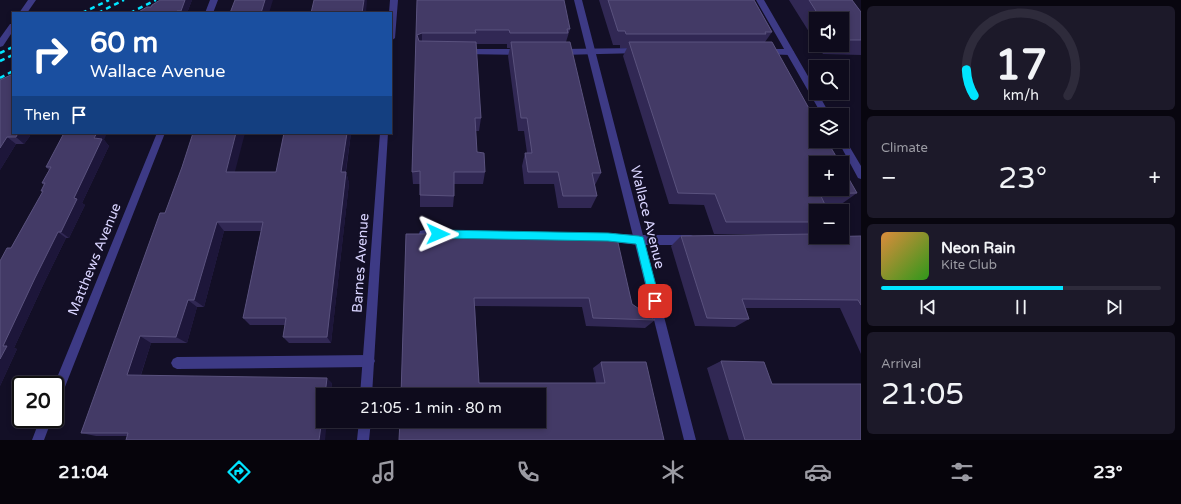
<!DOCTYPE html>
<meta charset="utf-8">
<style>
body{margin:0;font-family:"Varela Round",sans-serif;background:#1c1929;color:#f1f3f6;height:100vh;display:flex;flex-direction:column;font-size:15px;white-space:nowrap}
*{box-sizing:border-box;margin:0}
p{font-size:13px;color:#9b9ba3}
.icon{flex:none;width:22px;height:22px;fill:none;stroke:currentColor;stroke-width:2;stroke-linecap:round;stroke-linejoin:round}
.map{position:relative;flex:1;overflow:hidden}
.sheet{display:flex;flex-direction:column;gap:6px;padding:6px;background:#08060f;width:320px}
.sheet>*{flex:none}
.top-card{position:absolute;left:12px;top:12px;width:380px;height:122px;border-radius:0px;box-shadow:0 2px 6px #0003,0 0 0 1px #2e2b3b;background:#1a4fa0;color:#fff;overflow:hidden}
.fabs{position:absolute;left:809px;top:12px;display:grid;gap:8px}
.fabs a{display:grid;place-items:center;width:40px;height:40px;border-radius:0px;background:#0e0b1c;box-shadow:0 2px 6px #0003,0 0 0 1px #2e2b3b;font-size:20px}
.speed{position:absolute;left:12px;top:376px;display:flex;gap:8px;font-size:20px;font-weight:700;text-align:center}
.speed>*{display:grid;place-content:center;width:52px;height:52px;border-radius:50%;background:#0e0b1c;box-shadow:0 2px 6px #0003,0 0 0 1px #2e2b3b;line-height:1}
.speed .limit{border:2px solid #111;border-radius:6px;background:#fff;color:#111}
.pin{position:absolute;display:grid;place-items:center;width:34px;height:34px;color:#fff;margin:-17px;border-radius:8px;box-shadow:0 2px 6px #0006}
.me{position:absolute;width:44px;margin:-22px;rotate:91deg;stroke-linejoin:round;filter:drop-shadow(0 0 3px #0008)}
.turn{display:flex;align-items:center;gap:14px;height:84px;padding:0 12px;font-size:18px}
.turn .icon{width:52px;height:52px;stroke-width:2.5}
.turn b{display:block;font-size:28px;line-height:34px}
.then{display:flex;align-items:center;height:38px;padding:0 12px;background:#0003;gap:8px;font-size:15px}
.big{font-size:30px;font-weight:600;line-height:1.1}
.sheet .tile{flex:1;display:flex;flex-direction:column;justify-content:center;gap:6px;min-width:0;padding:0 14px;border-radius:6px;background:#1c1929}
.sheet .dial{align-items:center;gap:0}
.dial svg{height:104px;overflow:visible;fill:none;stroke:#2e2b3b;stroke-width:7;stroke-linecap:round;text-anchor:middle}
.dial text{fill:#f1f3f6;stroke:none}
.song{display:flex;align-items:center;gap:12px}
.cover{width:48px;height:48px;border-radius:6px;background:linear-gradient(135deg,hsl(30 70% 55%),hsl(110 70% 35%))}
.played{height:4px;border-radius:2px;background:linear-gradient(90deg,#00e5ff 65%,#2e2b3b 65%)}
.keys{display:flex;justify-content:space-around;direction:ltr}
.heat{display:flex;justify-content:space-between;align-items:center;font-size:22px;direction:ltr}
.trip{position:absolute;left:316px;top:388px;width:230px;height:40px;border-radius:0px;background:#0e0b1c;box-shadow:0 2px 6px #0003,0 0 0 1px #2e2b3b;font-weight:600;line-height:40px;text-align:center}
.menu{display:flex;height:64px;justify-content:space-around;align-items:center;background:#06040b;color:#9b9ba3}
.menu .icon{width:28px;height:28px}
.menu .current{color:#00e5ff}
.menu b{font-size:18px;color:#f1f3f6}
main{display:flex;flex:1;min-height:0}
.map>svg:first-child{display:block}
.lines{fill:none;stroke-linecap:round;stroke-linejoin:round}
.service{fill:#3d3a85;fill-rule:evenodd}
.minor{fill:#3d3a85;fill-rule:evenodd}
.rail{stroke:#00e5ff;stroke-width:2.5;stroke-dasharray:5 4;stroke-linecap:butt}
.wall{fill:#312854}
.shaded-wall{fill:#1d163a}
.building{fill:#433a66;stroke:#5a527e}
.route{fill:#00e5ff;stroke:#0095a6}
.labels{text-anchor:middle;stroke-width:4;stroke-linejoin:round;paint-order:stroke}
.street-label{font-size:14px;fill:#d9d4ff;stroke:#130f26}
</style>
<main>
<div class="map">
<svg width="861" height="440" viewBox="0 0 861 440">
<rect width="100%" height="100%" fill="#130f26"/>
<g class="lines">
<!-- service -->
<path class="service" d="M638,48L642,51L641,53L560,55L556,52L560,49Z
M464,49H522L526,52L522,55L461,54V50Z
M764,49H790L794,52L790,55L761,54L760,52Z
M424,230L475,231L479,232L480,235L479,238L475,239L424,238L420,237L419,234L420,231Z
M603,233L639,235H691L695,237L696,240L695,243L691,245H639L603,241L599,240L598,237L599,234Z
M369,355L373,357L375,361L373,365L369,367L177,369L173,367L171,363L173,359L177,357Z"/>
<!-- minor -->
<path class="minor" d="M28,0H36L27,13H19Z
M210,0H218L213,13H205Z
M390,0H398L395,38L391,41V13H389Z
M574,0H582L696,440H684Z
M756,0H764L816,90V93H818L830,115H822Z
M10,24H13V31L3,46L0,47V38Z
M157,133H165L61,397L59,401L55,403V385H54Z
M380,133H388L372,395H360Z
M842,138L845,139L861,166V179L858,178L838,141H842Z
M40,419H52L44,440H32Z
M359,421H371L369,440H357Z"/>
<!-- rail -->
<path class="rail" d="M82,13L109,0
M98,13L124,0
M130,13L156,0
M0,53L13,47
M0,61L13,55
M0,78L13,71"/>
</g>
<!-- wall -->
<path class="wall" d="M160,0H192L187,13H137L151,7Z
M417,0L570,29L566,42L601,173L595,185L597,196L591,208H558L554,184H524L522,166L525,153H527L524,131H518L508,56L510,48H507V44H476L481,118L479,131H476L477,152L485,172L483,184H454V196L453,207H420V184H413L412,172Z
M599,0H754L772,32L765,42L857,193L840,205H826L816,211V234H714L704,205L669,204L623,56L627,48H620V45H613Z
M789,0H852L861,12V55L823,54L817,45H842V19H816V43Z
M13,74L30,136L24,144H16L0,170Z
M283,133H351L346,172L349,183L331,343H289L283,337L285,325H250L243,318L261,231H224L204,307H197L187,343H151L141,375L332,383L330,395H323L127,436H96L81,433L165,213L235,172H276L284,135Z
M104,140L109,146L82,203L85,205L69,238H66L44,283L14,348L17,349L0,386L11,248L43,191H41L44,185L42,183L49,170L46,167Z
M406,234L655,320L645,328L586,326L582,307L475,306L479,383H596L593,368L601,362L664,440L401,395Z
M681,236L816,237L861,236V354L840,308H746L749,319L735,327L695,326L671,246Z
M721,361L772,384L861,440H729L707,368Z"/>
<!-- shaded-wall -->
<path class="shaded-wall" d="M185,0H192L187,13H182L181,11Z
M265,0H273L269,13H261Z
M364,0H367L366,13H362Z
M422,33V48L418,49L417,35Z
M18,133H30V136L24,144L16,137Z
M97,133H107L104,140L109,146L82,203L85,205L69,238L61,232L74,198L94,138Z
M236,133H245L232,183L226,172Z
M347,133H351L344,183L341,172Z
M7,137L16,144L0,170V148Z
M346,172L349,183L331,343L327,337Z
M217,222L224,231L204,307L194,300Z
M58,232L66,238L44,283L14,348L17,349L0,386V359L3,346L35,278Z
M188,300L197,307L187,343L176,337Z
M140,336L151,343L139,380L127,375Z
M327,378L332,383L330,395H325Z
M323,412V421H327L325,440H319Z"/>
<!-- building -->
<path class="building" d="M160,0H185L181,11H177L176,13H137L147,7H151L152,5Z
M235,0H265L261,13H230Z
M314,0H364L362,13H311Z
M417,0H564L570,29H567L568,33H510L509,30H475L476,33H422L417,35L419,41L476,42L481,118H475L477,152L484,153L485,172H454V196L420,195V171L412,172Z
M608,0H754L772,32H765L766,34H626L625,31H618Z
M809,0H852L861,12V40H842V19H821Z
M511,42H570L601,173H592L597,196H563L558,172H528L525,153H532L527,118H521Z
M629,42H772L816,121V141H827L840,163H816V189H842V167L857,193L820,194L828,211H816V222H726L715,194L678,193Z
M13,74V133H18L16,137H7L0,148V80Z
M64,133H97L94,138L102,139L74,198L77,199L61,232H58L35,278L3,346H7L0,359V261L7,248H11L43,191H41L45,183H42L51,167H46Z
M193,133H236L226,172H276L284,133H347L341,172H346L327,337H283L286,318H243L263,222H217L194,300H188L176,337L140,336L127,375L327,378L325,395H323V412L319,440H126L128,433H81L160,213H165L182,167Z
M406,234H616L632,304L655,320L593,318L589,298H474L479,383H605L601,362H646L664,440H399L400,421H539V395H401Z
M816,234V237L861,236V305L858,300L742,299L749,319L707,318L681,236Z
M721,361L764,362L772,384H861V440H745Z"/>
<!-- route -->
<path class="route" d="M438,230L608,233L639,236L643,237L644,240L660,301L659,305L655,306L651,305L650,301L636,244L608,241L438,238L435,237L433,234L435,231Z"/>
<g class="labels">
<!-- street labels -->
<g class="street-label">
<text transform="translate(648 217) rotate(76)" y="5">Wallace Avenue</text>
<text transform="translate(94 259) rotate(-68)" y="5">Matthews Avenue</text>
<text transform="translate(360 263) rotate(-86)" y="5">Barnes Avenue</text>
</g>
</g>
</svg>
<div class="fabs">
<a><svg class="icon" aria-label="sound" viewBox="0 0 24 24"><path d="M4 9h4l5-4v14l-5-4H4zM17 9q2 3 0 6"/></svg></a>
<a><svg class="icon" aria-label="search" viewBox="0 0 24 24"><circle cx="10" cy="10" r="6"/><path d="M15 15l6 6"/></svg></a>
<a><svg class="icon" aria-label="layers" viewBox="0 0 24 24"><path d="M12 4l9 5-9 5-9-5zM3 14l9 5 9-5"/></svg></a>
<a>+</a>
<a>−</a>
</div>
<div class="speed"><div class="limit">20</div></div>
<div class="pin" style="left:655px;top:301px;background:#d93025"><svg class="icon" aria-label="arrive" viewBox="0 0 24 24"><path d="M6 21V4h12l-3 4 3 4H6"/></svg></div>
<svg class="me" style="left:438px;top:234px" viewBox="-20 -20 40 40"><path d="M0-17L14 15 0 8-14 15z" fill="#00e5ff" stroke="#fff" stroke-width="4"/></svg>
<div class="trip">21:05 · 1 min · 80 m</div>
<div class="top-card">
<div class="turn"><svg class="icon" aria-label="right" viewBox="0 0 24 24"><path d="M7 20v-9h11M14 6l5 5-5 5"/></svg><div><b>60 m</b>Wallace Avenue</div></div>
<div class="then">Then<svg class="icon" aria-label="arrive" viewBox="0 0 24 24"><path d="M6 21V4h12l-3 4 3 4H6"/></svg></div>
</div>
</div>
<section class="sheet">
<div class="tile dial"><svg viewBox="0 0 100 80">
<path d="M14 69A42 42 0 1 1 86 69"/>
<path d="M14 69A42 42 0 0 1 8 49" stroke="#00e5ff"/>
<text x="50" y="56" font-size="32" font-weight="700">17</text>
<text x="50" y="72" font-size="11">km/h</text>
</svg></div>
<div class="tile"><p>Climate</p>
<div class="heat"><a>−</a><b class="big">23°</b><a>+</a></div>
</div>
<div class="tile">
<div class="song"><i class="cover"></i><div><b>Neon Rain</b><p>Kite Club</p></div></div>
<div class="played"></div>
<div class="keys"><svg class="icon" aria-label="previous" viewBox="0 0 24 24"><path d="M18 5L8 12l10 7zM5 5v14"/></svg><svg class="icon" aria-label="pause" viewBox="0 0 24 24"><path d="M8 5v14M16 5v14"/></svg><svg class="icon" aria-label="next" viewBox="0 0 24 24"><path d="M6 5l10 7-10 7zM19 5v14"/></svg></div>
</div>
<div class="tile"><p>Arrival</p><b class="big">21:05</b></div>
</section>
</main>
<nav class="menu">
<b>21:04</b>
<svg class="icon current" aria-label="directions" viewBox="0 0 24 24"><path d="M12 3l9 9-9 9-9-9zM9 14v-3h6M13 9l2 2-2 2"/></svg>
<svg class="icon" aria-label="music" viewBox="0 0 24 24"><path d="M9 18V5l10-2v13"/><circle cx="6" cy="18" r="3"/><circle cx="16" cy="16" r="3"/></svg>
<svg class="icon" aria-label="phone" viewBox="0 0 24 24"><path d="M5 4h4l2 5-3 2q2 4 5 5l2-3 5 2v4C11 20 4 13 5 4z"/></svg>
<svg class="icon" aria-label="climate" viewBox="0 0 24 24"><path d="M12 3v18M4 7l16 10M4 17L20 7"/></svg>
<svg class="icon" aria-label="car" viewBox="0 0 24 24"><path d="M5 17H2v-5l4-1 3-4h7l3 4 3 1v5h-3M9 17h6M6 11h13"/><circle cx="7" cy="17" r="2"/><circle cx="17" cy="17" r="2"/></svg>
<svg class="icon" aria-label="filters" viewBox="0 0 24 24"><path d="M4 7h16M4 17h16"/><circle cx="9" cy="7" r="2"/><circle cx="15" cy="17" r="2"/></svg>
<b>23°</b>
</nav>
